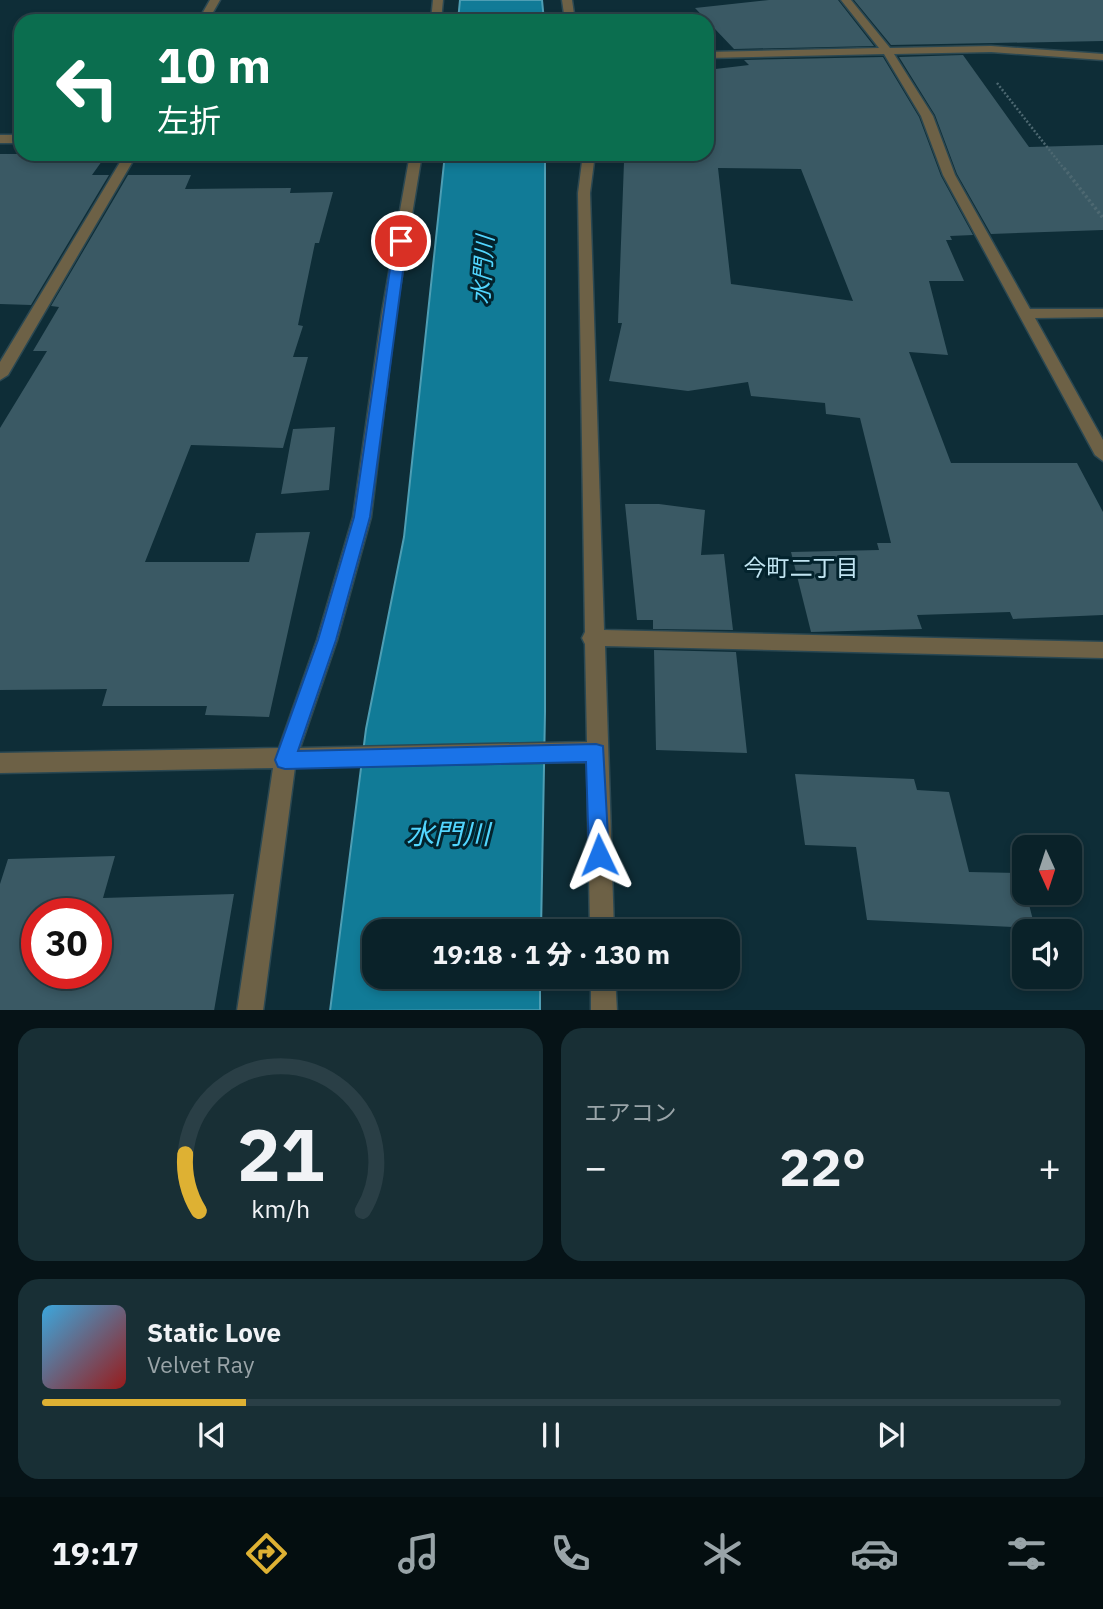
<!DOCTYPE html>
<html lang="ja">
<meta charset="utf-8">
<style>
body{margin:0;font-family:"IBM Plex Sans","Noto Sans JP",sans-serif;background:#182f35;color:#f1f3f6;height:100vh;display:flex;flex-direction:column;font-size:26px;white-space:nowrap}
*{box-sizing:border-box;margin:0}
p{font-size:23px;color:#99a4a8}
.icon{flex:none;width:38px;height:38px;fill:none;stroke:currentColor;stroke-width:2;stroke-linecap:round;stroke-linejoin:round}
.map{position:relative;height:1010px;overflow:hidden}
.sheet{display:flex;flex-direction:column;gap:18px;padding:18px;background:#061317;flex:1}
.sheet>*{flex:none}
.top-card{position:absolute;left:14px;top:14px;width:700px;height:147px;border-radius:21px;box-shadow:0 4px 10px #0003,0 0 0 2px #2a3f46;background:#0b6e4f;color:#fff;overflow:hidden}
.needle{width:46px;rotate:177deg}
.buttons{position:absolute;left:1012px;top:835px;display:grid;gap:14px}
.buttons a{display:grid;place-items:center;width:70px;height:70px;border-radius:14px;background:#0a2229;box-shadow:0 4px 10px #0003,0 0 0 2px #2a3f46;font-size:35px}
.speed{position:absolute;left:21px;top:898px;display:flex;gap:14px;font-size:35px;font-weight:700;text-align:center}
.speed>*{display:grid;place-content:center;width:91px;height:91px;border-radius:50%;background:#0a2229;box-shadow:0 4px 10px #0003,0 0 0 2px #2a3f46;line-height:1}
.speed .limit{border:10px solid #d22;background:#fff;color:#111}
.pin{position:absolute;display:grid;place-items:center;width:60px;height:60px;color:#fff;margin:-30px;border:4px solid #fff;border-radius:50%;box-shadow:0 2px 7px #0007}
.me{position:absolute;width:77px;margin:-38px;rotate:358deg;stroke-linejoin:round;filter:drop-shadow(0 0 5px #0008)}
.turn{display:flex;align-items:center;gap:24px;height:147px;padding:0 28px;font-size:32px}
.turn .icon{width:91px;height:91px;stroke-width:2.5}
.turn b{display:block;font-size:49px;line-height:60px}
.big{font-size:52px;font-weight:800;line-height:1.1}
.sheet .tile{flex:1;display:flex;flex-direction:column;justify-content:center;gap:10px;min-width:0;padding:0 24px;border-radius:21px;background:#182f35}
.sheet .dial{align-items:center;gap:0}
.dial svg{height:182px;overflow:visible;fill:none;stroke:#2a3f46;stroke-width:7;stroke-linecap:round;text-anchor:middle}
.dial text{fill:#f1f3f6;stroke:none}
.song{display:flex;align-items:center;gap:21px}
.cover{width:84px;height:84px;border-radius:10px;background:linear-gradient(135deg,hsl(200 70% 55%),hsl(0 70% 35%))}
.played{height:7px;border-radius:4px;background:linear-gradient(90deg,#deb133 20%,#2a3f46 20%)}
.keys{display:flex;justify-content:space-around;direction:ltr}
.heat{display:flex;justify-content:space-between;align-items:center;font-size:38px;direction:ltr}
.sheet .tiles{flex:1;display:grid;gap:18px;grid-template-columns:1fr 1fr}
.tile:last-child{grid-column:span 2}
.trip{position:absolute;left:362px;top:919px;width:378px;height:70px;border-radius:21px;background:#0a2229;box-shadow:0 4px 10px #0003,0 0 0 2px #2a3f46;font-weight:800;line-height:70px;text-align:center}
.menu{display:flex;height:112px;justify-content:space-around;align-items:center;background:#040e10;color:#99a4a8}
.menu .icon{width:49px;height:49px}
.menu .current{color:#deb133}
.menu b{font-size:32px;color:#f1f3f6}
.map>svg:first-child{display:block}
.water{fill:#117b97;stroke:#4e9eb4;stroke-width:2}
.building{fill:#3a5964;fill-rule:evenodd}
.lines{fill:none;stroke-linecap:round;stroke-linejoin:round}
.street-casing{stroke:#2b4852;stroke-width:3}
.path-far1{stroke:#4d6871;stroke-width:2.5;stroke-dasharray:2 2;stroke-linecap:butt}
.path{stroke:#4d6871;stroke-width:3.5;stroke-dasharray:2.5 2.5;stroke-linecap:butt}
.street{fill:#6d6146;fill-rule:evenodd}
.route{fill:#1a73e8;stroke:#114b97;stroke-width:2}
.labels{text-anchor:middle;stroke-width:6;stroke-linejoin:round;paint-order:stroke}
.water-label{font-size:23px;font-style:italic;fill:#52d6ff;stroke:#03232d}
.neighbourhood-label{font-size:23px;fill:#c1e4f1;stroke:#03232d}
.near-water-label{font-size:28px;font-style:italic;fill:#52d6ff;stroke:#03232d}
</style>
<div class="map">
<svg width="1103" height="1011" viewBox="0 0 1103 1011">
<rect width="100%" height="100%" fill="#0e2d37"/>
<!-- water -->
<path class="water" d="M460,0H542L544,21H458Z
M445,154H545V712L541,931H374V976L540,977V1010L330,1011L366,729L404,537Z"/>
<!-- building -->
<path class="building" d="M769,0H838L874,46L734,49L695,8Z
M854,0H1103V41L891,45Z
M963,55L1029,147L1103,145V230L991,234L957,174L935,115L899,57Z
M883,57L919,117L941,176L973,235L950,236L952,240H946L964,281H929L948,355L909,352L951,463H1077L1103,512V615L1013,619L1010,612L917,615L922,629L811,632L791,552L879,550L877,543H891L860,418L826,414L825,403L751,396L748,382L688,391L609,381L622,323H618L624,162L638,163L639,154H707V70L749,65L744,60ZM718,168L801,169L853,301L731,284Z
M0,154H107L92,175H109L31,305L0,304Z
M128,175H191L185,189L291,188L290,193L333,192L319,243H315L298,325L303,326L293,357H308L283,448L191,445L145,562H249L256,533L310,532L269,717L205,715L207,706H102L107,689L0,690V428L47,351H33L59,307L51,306Z
M335,427L329,490L281,494L293,429Z
M625,504H659L705,510L701,555L724,554L733,630L653,629V620H637Z
M654,650L736,652L747,753L656,750Z
M795,774L914,779L917,790L949,792L969,872L1021,873L1035,928L867,920L856,847L805,845Z
M115,856L103,898L234,894L214,1011H0V884L8,859ZM37,914H96V973H37Z"/>
<g class="lines">
<defs>
<path id="street" d="M210,0H220L208,21H198Z
M433,0H443L441,21H431Z
M562,0H572L575,21H565Z
M841,0H851L890,48L991,46L1103,54V60L991,52L894,54L933,116L955,175L1030,309H1103V317L1035,318L1103,440V461L1095,455L943,175L921,116L884,54L707,58V52L879,48Z
M0,135H21V143H0Z
M125,154H137L8,375L0,380V362Z
M410,154H422L396,312L371,517L337,640L300,748L587,742L585,644L582,638L585,632L578,193L583,154H595L590,193L604,630L1103,642V658L605,646L614,931H590L587,762L295,767L263,1011H237L273,768L0,773V753L279,748L317,640L353,517L382,312Z
M591,976H615L617,1011H591Z"/>
</defs>
<!-- street casing -->
<use href="#street" class="street-casing"/>
<!-- path-far1 -->
<path class="path-far1" d="M997,83L1065,170"/>
<!-- path -->
<path class="path" d="M1064,168L1103,218"/>
<!-- street -->
<use href="#street" class="street"/>
</g>
<!-- route -->
<path class="route" d="M401,238L407,241L370,517L336,640L298,751L596,744L603,746L609,855L606,862L599,865L592,862L589,855L586,762L285,769L278,767L275,760L318,640L354,517L394,241Z"/>
<g class="labels">
<!-- water labels -->
<g class="water-label">
<text transform="translate(483 270) rotate(-86)" y="8">水門川</text>
</g>
<!-- neighbourhood labels -->
<g class="neighbourhood-label">
<text x="801" y="576">今町二丁目</text>
</g>
<!-- near-water labels -->
<g class="near-water-label">
<text x="448" y="844">水門川</text>
</g>
</g>
</svg>
<div class="buttons">
<a><svg class="needle" viewBox="-14 -14 28 28"><path d="M0-13l5 13h-10z" fill="#e53935"/><path d="M0 13l5-13h-10z" fill="#99a4a8"/></svg></a>
<a><svg class="icon" aria-label="sound" viewBox="0 0 24 24"><path d="M4 9h4l5-4v14l-5-4H4zM17 9q2 3 0 6"/></svg></a>
</div>
<div class="speed"><div class="limit">30</div></div>
<div class="pin" style="left:401px;top:241px;background:#d93025"><svg class="icon" aria-label="arrive" viewBox="0 0 24 24"><path d="M6 21V4h12l-3 4 3 4H6"/></svg></div>
<svg class="me" style="left:599px;top:855px" viewBox="-20 -20 40 40"><path d="M0-17L14 15 0 8-14 15z" fill="#1a73e8" stroke="#fff" stroke-width="4"/></svg>
<div class="trip">19:18 · 1 分 · 130 m</div>
<div class="top-card">
<div class="turn"><svg class="icon" aria-label="left" viewBox="0 0 24 24"><path d="M17 20v-9H6M10 6l-5 5 5 5"/></svg><div><b>10 m</b>左折</div></div>
</div>
</div>
<section class="sheet">
<div class="tiles">
<div class="tile dial"><svg viewBox="0 0 100 80">
<path d="M14 69A42 42 0 1 1 86 69"/>
<path d="M14 69A42 42 0 0 1 8 44" stroke="#deb133"/>
<text x="50" y="56" font-size="32" font-weight="700">21</text>
<text x="50" y="72" font-size="11">km/h</text>
</svg></div>
<div class="tile"><p>エアコン</p>
<div class="heat"><a>−</a><b class="big">22°</b><a>+</a></div>
</div>
<div class="tile">
<div class="song"><i class="cover"></i><div><b>Static Love</b><p>Velvet Ray</p></div></div>
<div class="played"></div>
<div class="keys"><svg class="icon" aria-label="previous" viewBox="0 0 24 24"><path d="M18 5L8 12l10 7zM5 5v14"/></svg><svg class="icon" aria-label="pause" viewBox="0 0 24 24"><path d="M8 5v14M16 5v14"/></svg><svg class="icon" aria-label="next" viewBox="0 0 24 24"><path d="M6 5l10 7-10 7zM19 5v14"/></svg></div>
</div>
</div>
</section>
<nav class="menu">
<b>19:17</b>
<svg class="icon current" aria-label="directions" viewBox="0 0 24 24"><path d="M12 3l9 9-9 9-9-9zM9 14v-3h6M13 9l2 2-2 2"/></svg>
<svg class="icon" aria-label="music" viewBox="0 0 24 24"><path d="M9 18V5l10-2v13"/><circle cx="6" cy="18" r="3"/><circle cx="16" cy="16" r="3"/></svg>
<svg class="icon" aria-label="phone" viewBox="0 0 24 24"><path d="M5 4h4l2 5-3 2q2 4 5 5l2-3 5 2v4C11 20 4 13 5 4z"/></svg>
<svg class="icon" aria-label="climate" viewBox="0 0 24 24"><path d="M12 3v18M4 7l16 10M4 17L20 7"/></svg>
<svg class="icon" aria-label="car" viewBox="0 0 24 24"><path d="M5 17H2v-5l4-1 3-4h7l3 4 3 1v5h-3M9 17h6M6 11h13"/><circle cx="7" cy="17" r="2"/><circle cx="17" cy="17" r="2"/></svg>
<svg class="icon" aria-label="filters" viewBox="0 0 24 24"><path d="M4 7h16M4 17h16"/><circle cx="9" cy="7" r="2"/><circle cx="15" cy="17" r="2"/></svg>
</nav>
